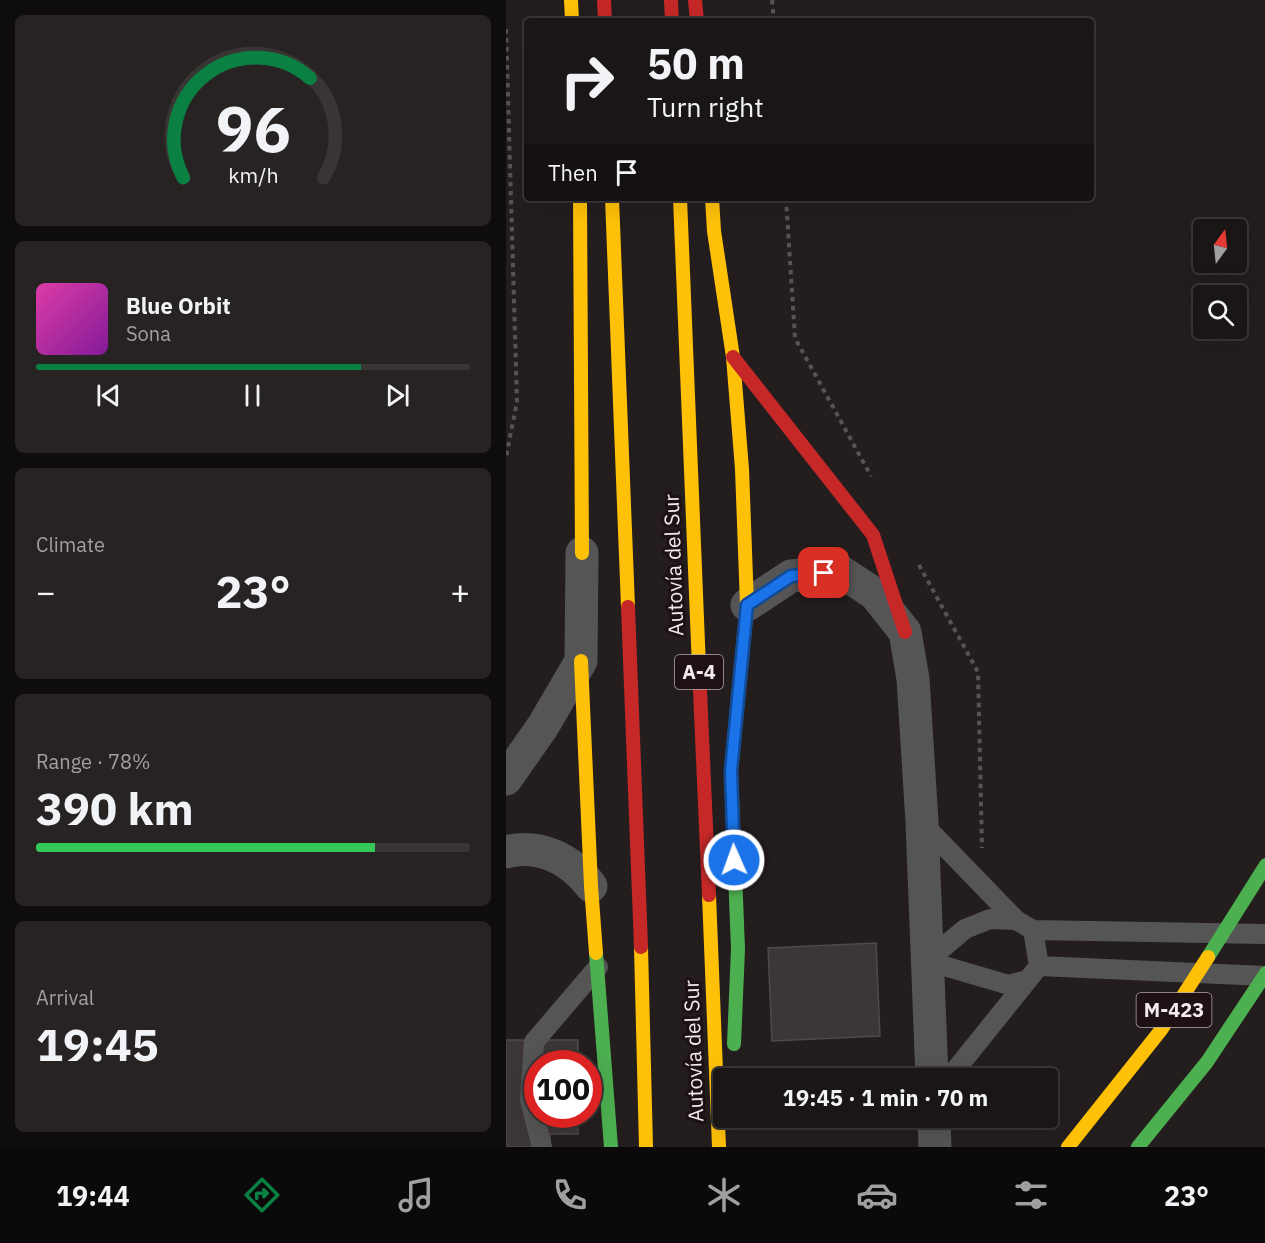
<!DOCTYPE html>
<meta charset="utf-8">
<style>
body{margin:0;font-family:"IBM Plex Sans",sans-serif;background:#282323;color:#f1f3f6;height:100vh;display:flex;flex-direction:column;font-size:22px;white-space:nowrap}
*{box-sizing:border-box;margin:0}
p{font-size:20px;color:#a09fa1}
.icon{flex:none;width:33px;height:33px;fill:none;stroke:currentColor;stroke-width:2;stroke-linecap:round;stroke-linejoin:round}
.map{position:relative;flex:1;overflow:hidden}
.panel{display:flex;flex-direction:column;gap:15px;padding:15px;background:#0f0c0c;width:506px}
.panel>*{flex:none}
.top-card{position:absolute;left:18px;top:18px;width:570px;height:183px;border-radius:6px;box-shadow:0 6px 24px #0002,0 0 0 2px #393535;background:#1b1616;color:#f1f3f6;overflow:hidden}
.needle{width:39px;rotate:15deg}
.fabs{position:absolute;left:687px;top:219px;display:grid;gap:12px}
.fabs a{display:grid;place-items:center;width:54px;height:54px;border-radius:6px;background:#1b1616;box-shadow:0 6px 24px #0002,0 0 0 2px #393535;font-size:30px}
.speed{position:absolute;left:18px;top:1050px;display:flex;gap:12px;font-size:30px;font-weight:700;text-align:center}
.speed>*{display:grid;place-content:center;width:78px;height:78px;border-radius:50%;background:#1b1616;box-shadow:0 6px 24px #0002,0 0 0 2px #393535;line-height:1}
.speed .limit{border:9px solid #d22;background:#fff;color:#111}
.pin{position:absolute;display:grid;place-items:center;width:51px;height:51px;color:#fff;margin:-26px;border-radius:12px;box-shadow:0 3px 9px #0006}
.me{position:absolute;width:66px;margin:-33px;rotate:358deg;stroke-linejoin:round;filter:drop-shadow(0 0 4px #0008)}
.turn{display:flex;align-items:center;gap:21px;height:126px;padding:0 24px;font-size:27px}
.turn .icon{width:78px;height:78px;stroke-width:2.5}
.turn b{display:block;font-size:42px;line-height:51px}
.then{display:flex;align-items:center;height:57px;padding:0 24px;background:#0003;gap:12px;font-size:22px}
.big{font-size:45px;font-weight:700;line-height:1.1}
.panel .widget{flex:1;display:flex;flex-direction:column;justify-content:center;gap:9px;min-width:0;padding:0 21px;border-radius:9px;background:#282323}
.panel .dial{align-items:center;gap:0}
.dial svg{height:156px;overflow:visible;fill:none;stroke:#393535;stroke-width:7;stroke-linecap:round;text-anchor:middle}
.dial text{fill:#f1f3f6;stroke:none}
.song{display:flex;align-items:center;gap:18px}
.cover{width:72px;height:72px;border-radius:9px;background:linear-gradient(135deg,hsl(320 70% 55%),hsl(290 70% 35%))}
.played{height:6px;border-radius:3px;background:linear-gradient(90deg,#0b8043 75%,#393535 75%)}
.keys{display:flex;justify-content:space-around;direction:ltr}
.heat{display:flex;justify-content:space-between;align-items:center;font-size:33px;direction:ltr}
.charge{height:9px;border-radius:4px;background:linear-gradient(90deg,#34c759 78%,#393535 0)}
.trip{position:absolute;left:207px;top:1068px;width:345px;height:60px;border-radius:6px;background:#1b1616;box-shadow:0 6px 24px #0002,0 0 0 2px #393535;font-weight:700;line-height:60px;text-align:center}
.dock{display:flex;height:96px;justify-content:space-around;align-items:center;background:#0b0909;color:#a09fa1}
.dock .icon{width:42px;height:42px}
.dock .current{color:#0b8043}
.dock b{font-size:27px;color:#f1f3f6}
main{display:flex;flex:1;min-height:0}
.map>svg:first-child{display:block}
.building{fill:#3d3637;stroke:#4f494a;stroke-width:1.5}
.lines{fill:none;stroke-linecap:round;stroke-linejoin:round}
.path{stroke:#555454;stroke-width:4;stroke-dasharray:4.5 4.5;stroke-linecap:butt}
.lane{stroke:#555;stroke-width:20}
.street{stroke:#555;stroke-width:33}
.fast{stroke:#4caf50;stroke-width:14}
.slow{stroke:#ffc107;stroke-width:14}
.jam{stroke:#c62828;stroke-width:14}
.route-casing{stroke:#114b97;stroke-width:15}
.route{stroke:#1a73e8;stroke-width:10}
.labels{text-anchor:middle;stroke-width:6;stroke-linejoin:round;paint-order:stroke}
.shield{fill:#1d1113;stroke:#b3a9aa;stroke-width:1.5}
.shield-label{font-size:20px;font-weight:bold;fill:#f3eaeb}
.street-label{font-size:21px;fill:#f3eaeb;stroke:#1d1113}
</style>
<main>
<section class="panel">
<div class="widget dial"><svg viewBox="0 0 100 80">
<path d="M14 69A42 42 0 1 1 86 69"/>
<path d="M14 69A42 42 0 0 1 79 18" stroke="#0b8043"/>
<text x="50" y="56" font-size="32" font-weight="700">96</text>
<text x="50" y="72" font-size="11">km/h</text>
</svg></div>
<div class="widget">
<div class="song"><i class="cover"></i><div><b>Blue Orbit</b><p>Sona</p></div></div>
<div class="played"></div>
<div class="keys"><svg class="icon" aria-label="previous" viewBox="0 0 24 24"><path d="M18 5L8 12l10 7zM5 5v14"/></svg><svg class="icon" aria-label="pause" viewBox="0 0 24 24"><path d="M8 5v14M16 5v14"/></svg><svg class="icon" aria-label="next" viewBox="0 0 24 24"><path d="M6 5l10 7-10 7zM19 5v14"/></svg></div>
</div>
<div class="widget"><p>Climate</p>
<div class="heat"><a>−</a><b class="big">23°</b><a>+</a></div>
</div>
<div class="widget"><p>Range · 78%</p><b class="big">390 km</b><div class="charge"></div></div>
<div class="widget"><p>Arrival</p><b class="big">19:45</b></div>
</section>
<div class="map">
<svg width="760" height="1147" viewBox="0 0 760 1147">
<rect width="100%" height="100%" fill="#241d1e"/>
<!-- building -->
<path class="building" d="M370,943L374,1036L266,1041L262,948Z
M0,1040H72V1064H32V1114H72V1134H44V1147H0Z"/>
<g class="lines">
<!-- path -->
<path class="path" d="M266,0L268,21
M0,29L11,402L0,457
M280,198L289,338L365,476
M413,565L472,672L476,848"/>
<!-- lane -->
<path class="lane" d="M416,823L510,920
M421,961L459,929L484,919L510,920L527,930L760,934
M421,961L503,985L521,980
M533,966L760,976
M443,1078L533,966L527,930
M36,1147L24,1100L28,1042L92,967"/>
<!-- street -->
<path class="street" d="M241,605L285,576L334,571L369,594L399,632L407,679L416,822L426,1078
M0,779L37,726L75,661L76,553
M0,852C33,843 65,859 85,886
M428,1118L429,1147"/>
<!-- fast -->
<path class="fast" d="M90,953L105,1147
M702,957L760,865
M228,1044L232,949L225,771L238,636
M632,1147L701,1062L760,973"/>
<!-- slow -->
<path class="slow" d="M65,0L66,21
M74,198L76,553
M106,198L122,607
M174,198L193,668
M206,198L208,231L227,357L236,469L241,605L238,636
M75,661L85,886L90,953
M203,895L213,1147
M135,947L140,1147
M562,1147L655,1030L702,957"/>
<!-- jam -->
<path class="jam" d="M98,0L99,21
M165,0L166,21
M189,0L191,21
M227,357L367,535L399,632
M122,607L135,947
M193,668L203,895"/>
</g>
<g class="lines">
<defs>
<path id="route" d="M228,860L225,771L241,605L285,576L318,573"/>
</defs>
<!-- route casing -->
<use href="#route" class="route-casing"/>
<!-- route -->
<use href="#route" class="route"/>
</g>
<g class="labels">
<!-- shield labels -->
<g class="shield">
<rect x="169" y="655" width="48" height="34" rx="4.5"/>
<rect x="630.5" y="993" width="75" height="34" rx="4.5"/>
</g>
<g class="shield-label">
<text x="193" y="679">A-4</text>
<text x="668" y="1017">M-423</text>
</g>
<!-- street labels -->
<g class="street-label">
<text transform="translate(168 565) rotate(-92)" y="7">Autovía del Sur</text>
<text transform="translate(188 1051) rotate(-92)" y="7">Autovía del Sur</text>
</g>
</g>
</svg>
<div class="fabs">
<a><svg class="needle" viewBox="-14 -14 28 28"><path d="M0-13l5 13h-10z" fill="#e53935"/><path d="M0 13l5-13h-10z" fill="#a09fa1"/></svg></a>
<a><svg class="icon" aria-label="search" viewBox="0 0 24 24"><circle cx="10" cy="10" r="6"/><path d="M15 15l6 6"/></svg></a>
</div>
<div class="speed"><div class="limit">100</div></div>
<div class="pin" style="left:318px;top:573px;background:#d93025"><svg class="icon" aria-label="arrive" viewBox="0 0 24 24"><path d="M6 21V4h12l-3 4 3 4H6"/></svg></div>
<svg class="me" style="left:228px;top:860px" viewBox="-20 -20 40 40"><circle r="17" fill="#1a73e8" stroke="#fff" stroke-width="3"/><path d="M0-11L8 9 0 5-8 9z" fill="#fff"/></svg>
<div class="trip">19:45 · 1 min · 70 m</div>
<div class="top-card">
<div class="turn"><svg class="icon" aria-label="right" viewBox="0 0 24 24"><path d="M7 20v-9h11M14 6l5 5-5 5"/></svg><div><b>50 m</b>Turn right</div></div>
<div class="then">Then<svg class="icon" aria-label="arrive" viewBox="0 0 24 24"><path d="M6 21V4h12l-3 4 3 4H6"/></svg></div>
</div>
</div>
</main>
<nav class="dock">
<b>19:44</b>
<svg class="icon current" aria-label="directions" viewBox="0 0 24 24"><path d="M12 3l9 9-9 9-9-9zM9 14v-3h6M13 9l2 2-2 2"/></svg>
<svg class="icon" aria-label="music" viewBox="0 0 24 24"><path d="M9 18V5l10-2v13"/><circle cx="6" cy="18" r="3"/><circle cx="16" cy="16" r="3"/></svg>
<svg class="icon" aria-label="phone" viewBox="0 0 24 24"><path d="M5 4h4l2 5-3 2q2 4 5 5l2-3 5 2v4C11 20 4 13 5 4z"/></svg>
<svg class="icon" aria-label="climate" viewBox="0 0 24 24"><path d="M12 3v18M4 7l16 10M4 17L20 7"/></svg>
<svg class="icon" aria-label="car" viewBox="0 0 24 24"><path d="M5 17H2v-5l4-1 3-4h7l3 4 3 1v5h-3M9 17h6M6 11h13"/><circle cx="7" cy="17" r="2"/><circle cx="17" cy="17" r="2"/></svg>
<svg class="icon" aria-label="filters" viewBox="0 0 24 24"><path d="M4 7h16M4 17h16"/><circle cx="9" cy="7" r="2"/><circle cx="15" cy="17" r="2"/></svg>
<b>23°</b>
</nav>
